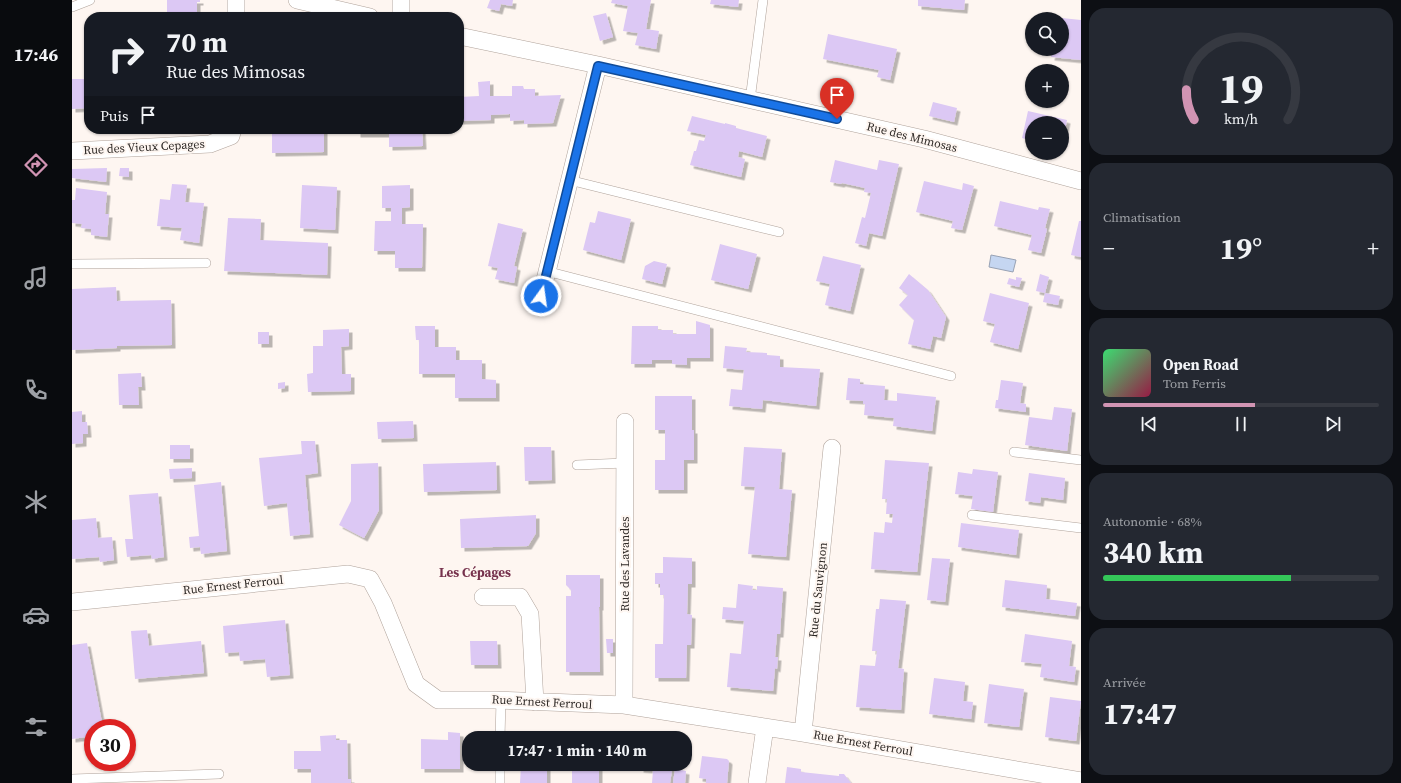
<!DOCTYPE html>
<html lang="fr">
<meta charset="utf-8">
<style>
body{margin:0;font-family:"Source Serif 4",serif;background:#242831;color:#f1f3f6;height:100vh;display:flex;flex-direction:column;font-size:15px;white-space:nowrap}
*{box-sizing:border-box;margin:0}
p{font-size:13px;color:#9ea1a6}
.icon{flex:none;width:22px;height:22px;fill:none;stroke:currentColor;stroke-width:2;stroke-linecap:round;stroke-linejoin:round}
.map{position:relative;flex:1;overflow:hidden}
.drawer{display:flex;flex-direction:column;gap:8px;padding:8px;background:#0d0f14;width:320px}
.drawer>*{flex:none}
.guide{position:absolute;left:12px;top:12px;width:380px;height:122px;border-radius:16px;box-shadow:0 1px 3px #0004;background:#171b24;color:#f1f3f6;overflow:hidden}
.tools{position:absolute;left:953px;top:12px;display:grid;gap:8px}
.tools a{display:grid;place-items:center;width:44px;height:44px;border-radius:50%;background:#171b24;box-shadow:0 1px 3px #0004;font-size:20px}
.speed{position:absolute;left:12px;top:719px;display:flex;gap:8px;font-size:20px;font-weight:700;text-align:center}
.speed>*{display:grid;place-content:center;width:52px;height:52px;border-radius:50%;background:#171b24;box-shadow:0 1px 3px #0004;line-height:1}
.speed .limit{border:6px solid #d22;background:#fff;color:#111}
.pin{position:absolute;display:grid;place-items:center;width:34px;height:34px;color:#fff;margin:-41px -17px;border-radius:50% 50% 50% 0;rotate:-45deg;box-shadow:0 0 4px #0007}
.pin .icon{rotate:45deg}
.me{position:absolute;width:44px;margin:-22px;rotate:14deg;stroke-linejoin:round;filter:drop-shadow(0 0 3px #0008)}
.turn{display:flex;align-items:center;gap:14px;height:84px;padding:0 16px;font-size:18px}
.turn .icon{width:52px;height:52px;stroke-width:2.5}
.turn b{display:block;font-size:28px;line-height:34px}
.then{display:flex;align-items:center;height:38px;padding:0 16px;background:#0003;gap:8px;font-size:15px}
.big{font-size:30px;font-weight:700;line-height:1.1}
.drawer .card{flex:1;display:flex;flex-direction:column;justify-content:center;gap:6px;min-width:0;padding:0 14px;border-radius:16px;background:#242831}
.drawer .dial{align-items:center;gap:0}
.dial svg{height:104px;overflow:visible;fill:none;stroke:#363941;stroke-width:7;stroke-linecap:round;text-anchor:middle}
.dial text{fill:#f1f3f6;stroke:none}
.song{display:flex;align-items:center;gap:12px}
.cover{width:48px;height:48px;border-radius:6px;background:linear-gradient(135deg,hsl(140 70% 55%),hsl(340 70% 35%))}
.played{height:4px;border-radius:2px;background:linear-gradient(90deg,#d194b3 55%,#363941 55%)}
.keys{display:flex;justify-content:space-around;direction:ltr}
.heat{display:flex;justify-content:space-between;align-items:center;font-size:22px;direction:ltr}
.charge{height:6px;border-radius:3px;background:linear-gradient(90deg,#34c759 68%,#363941 0)}
.trip{position:absolute;left:390px;top:731px;width:230px;height:40px;border-radius:16px;background:#171b24;box-shadow:0 1px 3px #0004;font-weight:700;line-height:40px;text-align:center}
main{display:flex;flex:1;min-height:0}
.menu{display:flex;flex-direction:column;width:72px;justify-content:space-around;align-items:center;background:#090b0e;color:#9ea1a6}
.menu .icon{width:28px;height:28px}
.menu .selected{color:#d194b3}
.menu b{font-size:18px;color:#f1f3f6}
.map>svg:first-child{display:block}
.water{fill:#c5d6f1;stroke:#98a2b4}
.building{fill:#dcc8f4;filter:url(#shadow)}
.lines{fill:none;stroke-linecap:round;stroke-linejoin:round}
.service-casing{stroke:#b0a39b;stroke-width:10}
.minor-casing{stroke:#b0a39b;stroke-width:18}
.service{stroke:#fff;stroke-width:9}
.minor{stroke:#fff;stroke-width:17}
.route-casing{stroke:#114b97;stroke-width:10}
.route{stroke:#1a73e8;stroke-width:7}
.labels{text-anchor:middle;stroke-width:4;stroke-linejoin:round;paint-order:stroke}
.street-label{font-size:12px;fill:#2e2926;stroke:#fef6f1}
.neighbourhood-label{font-size:13px;font-weight:bold;fill:#76324d;stroke:#fef6f1}
</style>
<main>
<nav class="menu">
<b>17:46</b>
<svg class="icon selected" aria-label="directions" viewBox="0 0 24 24"><path d="M12 3l9 9-9 9-9-9zM9 14v-3h6M13 9l2 2-2 2"/></svg>
<svg class="icon" aria-label="music" viewBox="0 0 24 24"><path d="M9 18V5l10-2v13"/><circle cx="6" cy="18" r="3"/><circle cx="16" cy="16" r="3"/></svg>
<svg class="icon" aria-label="phone" viewBox="0 0 24 24"><path d="M5 4h4l2 5-3 2q2 4 5 5l2-3 5 2v4C11 20 4 13 5 4z"/></svg>
<svg class="icon" aria-label="climate" viewBox="0 0 24 24"><path d="M12 3v18M4 7l16 10M4 17L20 7"/></svg>
<svg class="icon" aria-label="car" viewBox="0 0 24 24"><path d="M5 17H2v-5l4-1 3-4h7l3 4 3 1v5h-3M9 17h6M6 11h13"/><circle cx="7" cy="17" r="2"/><circle cx="17" cy="17" r="2"/></svg>
<svg class="icon" aria-label="filters" viewBox="0 0 24 24"><path d="M4 7h16M4 17h16"/><circle cx="9" cy="7" r="2"/><circle cx="15" cy="17" r="2"/></svg>
</nav>
<div class="map">
<svg width="1009" height="783" viewBox="0 0 1009 783">
<defs>
<filter id="shadow"><feDropShadow dx="3.5" dy="3.5" stdDeviation="0" flood-color="#0004"/></filter>
</defs>
<rect width="100%" height="100%" fill="#fef6f1"/>
<!-- water -->
<path class="water" d="M919,255L944,260L941,272L917,267Z"/>
<!-- building -->
<path class="building" d="M95,0H128V2H125V14H127L128,17H95Z
M418,0H441L440,6L429,4L427,11L415,8Z
M540,0H579L574,29L587,31L584,49L563,45L566,33L551,31L556,6L539,3Z
M639,0H667L666,7L638,4Z
M846,0H893L892,10L846,6Z
M534,13L541,37L528,41L521,16Z
M990,18L1009,20V60L979,57L981,49H990Z
M756,34L825,49L818,80L805,77L807,70L751,59Z
M0,79H17V108L0,109Z
M418,81V96H440V86H451L452,89H463V96L489,95L481,123L452,124V120L438,121V114L419,115V120L387,121V97L407,96L406,82Z
M861,102L885,108L882,122L857,116Z
M956,111L995,120L991,140L990,123H960V141L950,138Z
M620,116L653,124V123L664,126V128L695,136L690,157L667,151L666,157L673,159L669,177L618,165L622,151H624L627,140L632,141L634,135L615,131Z
M200,129H252V152L200,153Z
M285,129H350L351,146L317,147V134H285Z
M763,160L805,170L807,160L827,164L810,236L797,233L794,246L783,243L790,217L793,218L799,193L792,192L793,188L770,183L769,184L758,182Z
M35,168L34,182L0,178V169Z
M48,168H57V177L47,176Z
M852,181L890,190L891,183L902,186L890,230L879,228L881,221L844,212Z
M100,184L115,185L113,202L132,203L127,243L108,240L110,228L85,226L88,199L98,200Z
M230,185L265,187L263,230L228,228Z
M338,185V207L330,208V224H351L350,268H323V251H302L303,221H319V208H310V186Z
M4,188L35,192L33,214H37L35,237L19,235V229L9,228L10,224L0,223V200H3Z
M928,201L966,210L967,207L978,209L973,228L975,229L969,253L956,250L960,235L922,226Z
M526,211L559,219L549,260L511,250L518,222L523,223Z
M156,218L189,219L188,240L256,243L255,275L152,271Z
M1007,221H1009V257L999,255Z
M426,223L451,229L442,266L445,267L442,283L423,279L426,268L416,266Z
M648,244L685,254L676,289L639,280Z
M751,256L789,265L778,311L753,305L758,284L744,281Z
M582,261L595,264L590,284L570,279L573,266Z
M837,274L856,290L874,317L869,338L861,336L858,349L836,344L842,320L827,305L836,295L827,288Z
M968,274L977,277L973,293L988,296L986,305L971,302L973,293L964,291Z
M944,277L950,278L947,287L935,284L937,278L944,280Z
M44,287L45,301L99,300L100,345L45,346V348L0,350V289Z
M918,293L957,303L946,349L918,342L923,324L911,321Z
M624,321L638,325V358H615V365L600,364V360H580V364H559L560,326H586V330H601V334H624Z
M343,326H363V347H384V360H410V379L424,380V398H383V374H347V340H344Z
M277,329V346L269,347L270,374H279V391L236,392L235,374L241,373V346H251V330Z
M186,332H197V344H186Z
M653,346L675,348L674,352L695,353V355L708,356V367L748,369L744,406L691,400L690,409L657,406L659,389L670,390L672,370L651,368Z
M69,373L70,387H66L67,405H47L46,374Z
M776,378L788,379V384L813,386L812,400L825,401V393L864,397L860,431L821,426L822,418L792,415L793,404H791V401L774,400Z
M929,380L951,383L948,403L954,404V412L923,408L924,400H926Z
M213,382V388L206,389V383Z
M583,396H620V430H622V460H612V490H583V460H593V430H583Z
M982,407L1000,409L995,451L953,445L957,417L980,420Z
M10,411V422H15L16,434H11V443L0,444V412Z
M341,421L342,438L306,439L305,422Z
M229,441H243L246,473L233,475L238,534L218,536L215,503L192,506L187,458L230,454Z
M98,445H118V459H98Z
M452,447H479L480,480L453,481Z
M672,447L710,449L707,489L720,490L714,557L676,554L683,487L669,486Z
M813,460L857,463L845,572L799,569L802,532L812,533L813,522L820,523L821,514H814L815,499H810Z
M424,462L425,490L352,492L351,464Z
M306,463L307,510L292,538L267,525L279,501V464Z
M120,468V478L98,479L97,469Z
M901,469L926,472L921,512L899,509L901,496L883,494L886,472L900,474Z
M957,473L993,478L991,500L969,497L968,503L953,501Z
M149,482L155,551L129,554L128,547L118,548L117,537L127,536L122,485Z
M86,493L92,557L80,559L79,555L55,557L53,539H61L57,495Z
M464,515V533L456,546L389,548L388,519Z
M24,518L26,538L40,537L42,560L28,562L27,557L0,559V520Z
M889,523L947,530L944,555L886,547Z
M591,557L620,558V584H616L615,614L620,615L619,645H615L614,678H583V644H591L592,595H588V584H583V573H591Z
M860,558L878,559L873,602L855,600Z
M494,575H528V607H527L528,672H494V596H499V590L494,585Z
M933,580L975,585L974,599L1005,603L1003,616L930,607Z
M666,584L681,586L680,590H685V586L711,588L708,634H705L703,657H706L705,669L703,668L701,691L655,687L658,653L669,654L672,621L650,619L651,607L664,608Z
M808,599L834,601L826,668L832,669L829,710L784,707L788,665L803,666L805,651H800L804,609H807Z
M213,620L218,675L195,677L193,659L168,661L167,652L153,653L151,626Z
M75,630L77,646L129,641L132,673L63,679L59,631Z
M953,634L1000,641L997,666L1004,667L1002,682L968,677L970,664L949,662Z
M534,639H541V653H535Z
M398,641H425L426,665H399Z
M15,643L31,728H21V736L0,739V645Z
M862,678L893,682L891,701L901,702L899,719L857,714Z
M917,684L952,689L947,727L912,723Z
M978,697L1009,701L1004,741L973,737Z
M376,732L388,733V769H349V739L376,740Z
M264,735V740H275L276,779H279V783H239V769H222V751H249L248,736Z
M630,756L655,759L657,761L655,783H634V779L627,778Z
M449,764H475V783H448Z
M500,764H527V783H500Z
M569,764H601L598,783H580L581,770L568,769Z
M715,767L729,769V772L767,776V774H772L779,783H713Z
M603,769L614,771L613,783H601Z"/>
<g class="lines">
<defs>
<path id="service" d="M0,7L18,0
M678,100L691,0
M497,180L707,232
M0,264L134,263
M474,271L879,376
M942,452L1009,460
M505,465L553,463
M900,515L1009,528
M428,738L429,700
M0,779L147,774
M428,783V764"/>
<path id="minor" d="M164,0V17
M225,0L298,17
M329,17V0
M387,36L526,65
M0,151L138,144L159,136L161,129
M469,296L526,65L852,139L1009,181
M411,597H448L458,614L463,702
M0,602L276,574L298,579L311,603L344,684L366,700H422L552,705L731,733L1009,781
M552,705L553,422
M731,733L760,448
M685,783L693,727"/>
</defs>
<!-- service casing -->
<use href="#service" class="service-casing"/>
<!-- minor casing -->
<use href="#minor" class="minor-casing"/>
<!-- service -->
<use href="#service" class="service"/>
<!-- minor -->
<use href="#minor" class="minor"/>
</g>
<g class="lines">
<defs>
<path id="route" d="M469,296L526,66L765,119"/>
</defs>
<!-- route casing -->
<use href="#route" class="route-casing"/>
<!-- route -->
<use href="#route" class="route"/>
</g>
<g class="labels">
<!-- street labels -->
<g class="street-label">
<text transform="translate(840 137) rotate(14)" y="4">Rue des Mimosas</text>
<text transform="translate(72 147) rotate(-3)" y="4">Rue des Vieux Cepages</text>
<text transform="translate(553 564) rotate(-90)" y="4">Rue des Lavandes</text>
<text transform="translate(161 585) rotate(-6)" y="4">Rue Ernest Ferroul</text>
<text transform="translate(746 590) rotate(-84)" y="4">Rue du Sauvignon</text>
<text transform="translate(470 702) rotate(3)" y="4">Rue Ernest Ferroul</text>
<text transform="translate(791 743) rotate(10)" y="4">Rue Ernest Ferroul</text>
</g>
<!-- neighbourhood labels -->
<g class="neighbourhood-label">
<text x="403" y="577">Les Cépages</text>
</g>
</g>
</svg>
<div class="tools">
<a><svg class="icon" aria-label="search" viewBox="0 0 24 24"><circle cx="10" cy="10" r="6"/><path d="M15 15l6 6"/></svg></a>
<a>+</a>
<a>−</a>
</div>
<div class="speed"><div class="limit">30</div></div>
<div class="pin" style="left:765px;top:119px;background:#d93025"><svg class="icon" aria-label="arrive" viewBox="0 0 24 24"><path d="M6 21V4h12l-3 4 3 4H6"/></svg></div>
<svg class="me" style="left:469px;top:296px" viewBox="-20 -20 40 40"><circle r="17" fill="#1a73e8" stroke="#fff" stroke-width="3"/><path d="M0-11L8 9 0 5-8 9z" fill="#fff"/></svg>
<div class="trip">17:47 · 1 min · 140 m</div>
<div class="guide">
<div class="turn"><svg class="icon" aria-label="right" viewBox="0 0 24 24"><path d="M7 20v-9h11M14 6l5 5-5 5"/></svg><div><b>70 m</b>Rue des Mimosas</div></div>
<div class="then">Puis<svg class="icon" aria-label="arrive" viewBox="0 0 24 24"><path d="M6 21V4h12l-3 4 3 4H6"/></svg></div>
</div>
</div>
<section class="drawer">
<div class="card dial"><svg viewBox="0 0 100 80">
<path d="M14 69A42 42 0 1 1 86 69"/>
<path d="M14 69A42 42 0 0 1 8 46" stroke="#d194b3"/>
<text x="50" y="56" font-size="32" font-weight="700">19</text>
<text x="50" y="72" font-size="11">km/h</text>
</svg></div>
<div class="card"><p>Climatisation</p>
<div class="heat"><a>−</a><b class="big">19°</b><a>+</a></div>
</div>
<div class="card">
<div class="song"><i class="cover"></i><div><b>Open Road</b><p>Tom Ferris</p></div></div>
<div class="played"></div>
<div class="keys"><svg class="icon" aria-label="previous" viewBox="0 0 24 24"><path d="M18 5L8 12l10 7zM5 5v14"/></svg><svg class="icon" aria-label="pause" viewBox="0 0 24 24"><path d="M8 5v14M16 5v14"/></svg><svg class="icon" aria-label="next" viewBox="0 0 24 24"><path d="M6 5l10 7-10 7zM19 5v14"/></svg></div>
</div>
<div class="card"><p>Autonomie · 68%</p><b class="big">340 km</b><div class="charge"></div></div>
<div class="card"><p>Arrivée</p><b class="big">17:47</b></div>
</section>
</main>
